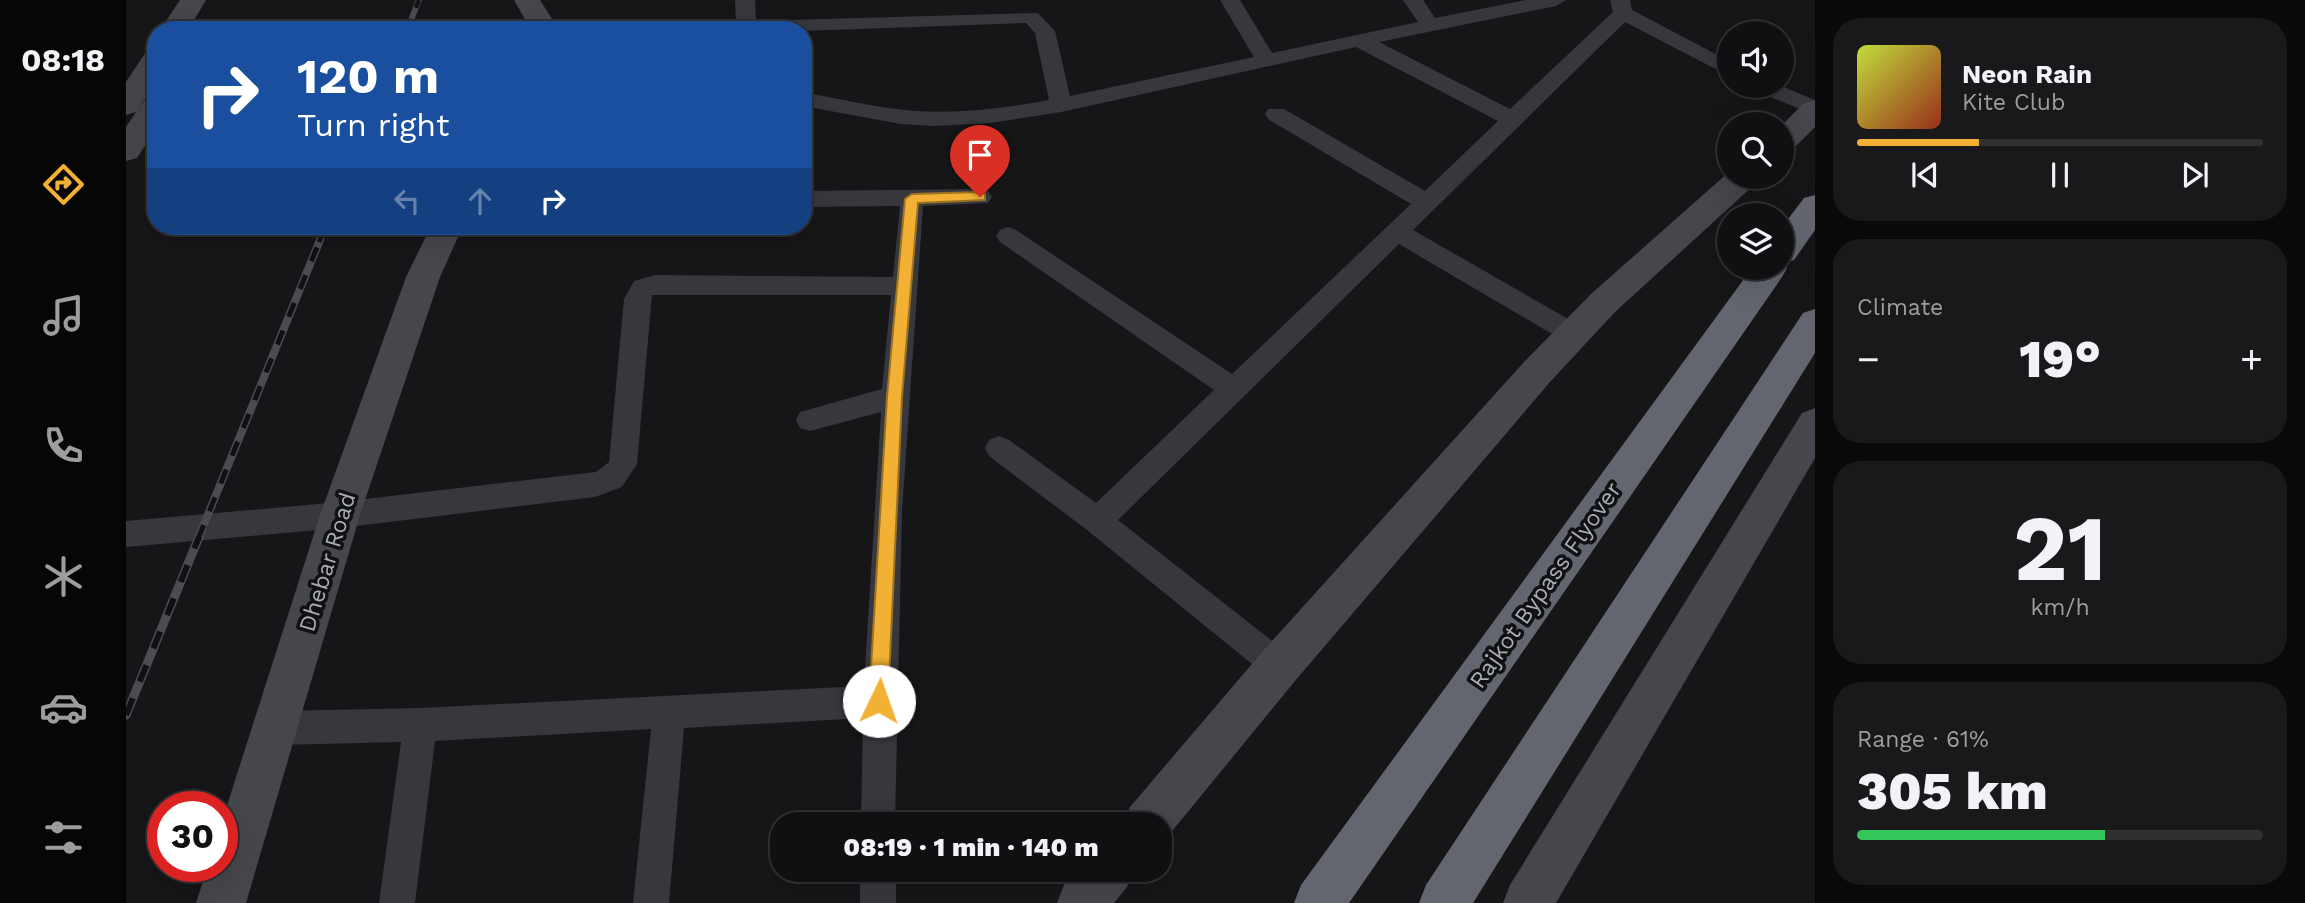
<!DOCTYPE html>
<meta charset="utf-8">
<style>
body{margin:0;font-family:"Work Sans",sans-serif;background:#19191b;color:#f1f3f6;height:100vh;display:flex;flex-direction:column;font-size:26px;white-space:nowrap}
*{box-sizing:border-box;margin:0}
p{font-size:23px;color:#9c9d9f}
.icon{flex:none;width:38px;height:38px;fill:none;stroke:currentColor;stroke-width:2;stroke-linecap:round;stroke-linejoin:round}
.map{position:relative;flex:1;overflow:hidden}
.sheet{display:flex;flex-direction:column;gap:18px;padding:18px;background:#09090a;width:490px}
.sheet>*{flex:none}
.hud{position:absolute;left:21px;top:21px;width:665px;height:214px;border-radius:28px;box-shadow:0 7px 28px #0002,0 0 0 2px #303032;background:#1a4fa0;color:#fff;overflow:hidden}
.buttons{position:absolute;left:1591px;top:21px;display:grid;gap:14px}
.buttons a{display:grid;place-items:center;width:77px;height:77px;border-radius:50%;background:#101012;box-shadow:0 7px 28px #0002,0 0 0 2px #303032;font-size:35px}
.speed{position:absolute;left:21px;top:791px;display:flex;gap:14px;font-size:35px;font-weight:700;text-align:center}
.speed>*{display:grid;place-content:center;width:91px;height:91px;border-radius:50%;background:#101012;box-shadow:0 7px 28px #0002,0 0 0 2px #303032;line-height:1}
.speed .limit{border:10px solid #d22;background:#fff;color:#111}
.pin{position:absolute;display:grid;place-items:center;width:60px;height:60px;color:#fff;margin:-72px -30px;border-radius:50% 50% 50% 0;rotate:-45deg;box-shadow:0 0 7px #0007}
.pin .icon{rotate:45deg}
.me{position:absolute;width:77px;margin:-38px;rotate:3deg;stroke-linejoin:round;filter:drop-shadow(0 0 5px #0008)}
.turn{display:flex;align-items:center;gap:24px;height:147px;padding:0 35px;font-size:32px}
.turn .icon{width:91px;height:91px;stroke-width:2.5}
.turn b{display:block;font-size:49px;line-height:60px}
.lanes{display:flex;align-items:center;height:66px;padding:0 35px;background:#0003;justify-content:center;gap:35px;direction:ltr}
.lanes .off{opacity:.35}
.big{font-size:52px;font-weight:800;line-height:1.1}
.sheet .widget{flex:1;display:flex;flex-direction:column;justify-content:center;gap:10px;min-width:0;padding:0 24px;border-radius:28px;background:#19191b}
.sheet .dial{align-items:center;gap:0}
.dial b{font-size:91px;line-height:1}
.song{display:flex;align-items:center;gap:21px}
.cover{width:84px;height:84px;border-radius:10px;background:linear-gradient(135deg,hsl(70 70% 55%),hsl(10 70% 35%))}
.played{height:7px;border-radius:4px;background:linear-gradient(90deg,#f2b134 30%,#303032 30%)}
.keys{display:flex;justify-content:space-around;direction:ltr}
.heat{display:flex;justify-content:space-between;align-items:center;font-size:38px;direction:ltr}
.charge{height:10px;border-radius:5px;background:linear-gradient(90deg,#34c759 61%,#303032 0)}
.trip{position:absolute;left:644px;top:812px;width:402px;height:70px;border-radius:28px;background:#101012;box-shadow:0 7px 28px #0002,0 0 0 2px #303032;font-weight:800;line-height:70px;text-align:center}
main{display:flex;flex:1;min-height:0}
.tabs{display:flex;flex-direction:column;width:126px;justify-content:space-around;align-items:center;background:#060607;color:#9c9d9f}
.tabs .icon{width:49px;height:49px}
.tabs .on{color:#f2b134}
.tabs b{font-size:32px;color:#f1f3f6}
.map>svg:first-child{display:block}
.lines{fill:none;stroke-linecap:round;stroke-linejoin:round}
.street{fill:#37383d;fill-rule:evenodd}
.secondary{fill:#45474d;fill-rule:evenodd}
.highway{fill:#63666e;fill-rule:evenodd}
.rail-far2-casing{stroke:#4a4c52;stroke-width:6}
.rail-far1-casing{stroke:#4a4c52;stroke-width:8}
.rail-casing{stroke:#4a4c52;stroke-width:9}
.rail-far2{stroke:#111113;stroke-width:4.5;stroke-dasharray:12;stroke-linecap:butt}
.rail-far1{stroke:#111113;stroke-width:5;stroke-dasharray:15;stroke-linecap:butt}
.rail{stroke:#111113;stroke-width:6;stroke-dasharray:18;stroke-linecap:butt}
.route{fill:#f2b134;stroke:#9d7322;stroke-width:2}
.labels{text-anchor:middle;stroke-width:7;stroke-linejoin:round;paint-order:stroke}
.street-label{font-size:23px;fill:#a8adb8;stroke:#111113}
</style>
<main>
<nav class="tabs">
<b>08:18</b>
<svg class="icon on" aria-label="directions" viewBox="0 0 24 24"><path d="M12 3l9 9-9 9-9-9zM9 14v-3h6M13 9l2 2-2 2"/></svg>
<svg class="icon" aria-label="music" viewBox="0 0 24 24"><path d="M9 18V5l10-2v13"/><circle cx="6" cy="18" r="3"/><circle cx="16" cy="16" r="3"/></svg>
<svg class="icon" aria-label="phone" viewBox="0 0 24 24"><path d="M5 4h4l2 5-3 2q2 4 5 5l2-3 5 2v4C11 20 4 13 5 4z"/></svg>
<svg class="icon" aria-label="climate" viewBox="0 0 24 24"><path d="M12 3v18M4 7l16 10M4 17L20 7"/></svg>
<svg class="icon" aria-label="car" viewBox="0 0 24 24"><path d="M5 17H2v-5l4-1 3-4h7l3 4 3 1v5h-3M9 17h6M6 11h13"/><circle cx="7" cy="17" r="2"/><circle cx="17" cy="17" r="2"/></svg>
<svg class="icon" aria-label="filters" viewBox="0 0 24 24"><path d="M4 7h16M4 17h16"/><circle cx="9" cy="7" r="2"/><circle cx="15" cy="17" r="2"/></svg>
</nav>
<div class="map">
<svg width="1689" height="903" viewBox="0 0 1689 903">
<rect width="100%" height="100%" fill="#161618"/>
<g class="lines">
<!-- street -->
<path class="street" d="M609,0H629L630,21L912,13L929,31L944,96L1128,57L1094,0H1114L1146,53L1292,22L1277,0H1297L1309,18L1400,0H1440L1430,6L1253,42L1384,109L1487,12L1484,0H1504L1506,10L1603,61V76L1499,22L1287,230L1456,327L1460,334L1456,341L1447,344L1438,341L1273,244L992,520L1164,655L1169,666L1164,677L1153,682L1142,677L961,530L863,456L859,448L863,440L873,436L883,440L970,503L1088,390L874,242L870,236L874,230L882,227L890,230L1106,374L1285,204L1142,119L1139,114L1142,109H1158L1299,191L1372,121L1230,47L935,112L864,123L808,126L775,124L677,106V92C714,99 751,108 789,111C834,114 879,108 923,100L909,33L900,23L677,31L541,30L551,24L610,22Z
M1626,86H1655L1689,100V115L1630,91Z
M854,189L862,191L866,197L862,203L797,206L776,511L769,824H735L737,718L558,728L543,903H507L525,729L309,741L289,903H253L275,742L151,745L139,740L134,728L139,716L151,711L294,708L738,686L755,412L684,431L674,428L670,420L674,412L756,389L765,295H526L511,464L496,487L469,497L214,528L0,547V521L214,502L470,472L483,462L498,299L508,281L529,275L767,277L774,206L677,207V191Z
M734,870H770V903H734Z"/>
<!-- secondary -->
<path class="secondary" d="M54,0H80L62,30H34Z
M388,0H414L433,30H405Z
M30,49V81L11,111L20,98L30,95V129L11,158L0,161V127L10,112L0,115V82L20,52Z
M1689,100V127L1667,149L1656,152V125L1678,103Z
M1603,172V177H1633L1628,185L1489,312L1424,382L1169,681L1038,841L1034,843V824H997L1004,807L1137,651L1398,362L1465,294Z
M305,226H337L314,277L234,515L120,903H70L82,866H96V821L194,515L280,277Z
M1689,408V458L1430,903H1377L1384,885L1676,413Z
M952,870H1009L1001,887L988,903H931L938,885Z"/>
<!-- highway -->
<path class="highway" d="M1689,195V230L1668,260L1658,263L1661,268L1656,277L1223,903H1168L1175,885L1626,268H1656V227L1678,198Z
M1689,309V353L1347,903H1293L1300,885L1677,313Z"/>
<defs>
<path id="rail-far2" d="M281,30L293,0
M193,242L200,226"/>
<path id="rail-far1" d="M72,539L194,240"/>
<path id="rail" d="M0,715L73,537"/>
</defs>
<!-- rail-far2 casing -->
<use href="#rail-far2" class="rail-far2-casing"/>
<!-- rail-far1 casing -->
<use href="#rail-far1" class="rail-far1-casing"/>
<!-- rail casing -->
<use href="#rail" class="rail-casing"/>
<!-- rail-far2 -->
<use href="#rail-far2" class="rail-far2"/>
<!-- rail-far1 -->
<use href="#rail-far1" class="rail-far1"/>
<!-- rail -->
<use href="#rail" class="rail"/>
</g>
<!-- route -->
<path class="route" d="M854,192L859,194V200L792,203L776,397L762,701L759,707L753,710L746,707L743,701L761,397L779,199L786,194Z"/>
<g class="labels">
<!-- street labels -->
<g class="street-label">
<text transform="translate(201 562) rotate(-73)" y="8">Dhebar Road</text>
<text transform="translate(1419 585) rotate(-55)" y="8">Rajkot Bypass Flyover</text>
</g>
</g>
</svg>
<div class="buttons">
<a><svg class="icon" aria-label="sound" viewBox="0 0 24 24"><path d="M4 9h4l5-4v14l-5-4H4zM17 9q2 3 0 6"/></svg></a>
<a><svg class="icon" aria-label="search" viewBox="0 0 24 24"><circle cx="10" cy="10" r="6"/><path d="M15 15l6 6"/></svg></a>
<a><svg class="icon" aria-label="layers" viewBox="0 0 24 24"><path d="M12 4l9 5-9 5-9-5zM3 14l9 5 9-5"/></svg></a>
</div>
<div class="speed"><div class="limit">30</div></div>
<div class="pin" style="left:854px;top:197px;background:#d93025"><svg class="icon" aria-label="arrive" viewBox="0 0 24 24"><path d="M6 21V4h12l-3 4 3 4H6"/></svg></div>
<svg class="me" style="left:753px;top:701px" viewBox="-20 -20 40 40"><circle r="19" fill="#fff"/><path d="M0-13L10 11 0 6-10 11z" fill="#f2b134"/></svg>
<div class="trip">08:19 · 1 min · 140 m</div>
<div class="hud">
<div class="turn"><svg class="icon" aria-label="right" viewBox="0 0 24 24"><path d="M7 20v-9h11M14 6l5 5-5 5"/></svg><div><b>120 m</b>Turn right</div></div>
<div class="lanes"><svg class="icon off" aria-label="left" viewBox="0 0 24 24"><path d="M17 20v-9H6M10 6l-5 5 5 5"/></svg><svg class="icon off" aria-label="ahead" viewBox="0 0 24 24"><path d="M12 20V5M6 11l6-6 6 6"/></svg><svg class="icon" aria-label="right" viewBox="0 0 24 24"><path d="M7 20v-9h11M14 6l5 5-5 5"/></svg></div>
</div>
</div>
<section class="sheet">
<div class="widget">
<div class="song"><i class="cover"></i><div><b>Neon Rain</b><p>Kite Club</p></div></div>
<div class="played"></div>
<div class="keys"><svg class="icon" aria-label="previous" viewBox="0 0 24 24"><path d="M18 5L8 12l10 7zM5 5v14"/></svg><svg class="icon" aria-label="pause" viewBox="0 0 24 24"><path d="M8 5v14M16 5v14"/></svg><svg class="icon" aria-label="next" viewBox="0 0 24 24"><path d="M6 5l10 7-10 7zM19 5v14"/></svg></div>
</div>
<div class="widget"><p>Climate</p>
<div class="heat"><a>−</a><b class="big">19°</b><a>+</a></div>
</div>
<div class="widget dial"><b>21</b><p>km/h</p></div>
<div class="widget"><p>Range · 61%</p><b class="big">305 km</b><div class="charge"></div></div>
</section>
</main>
